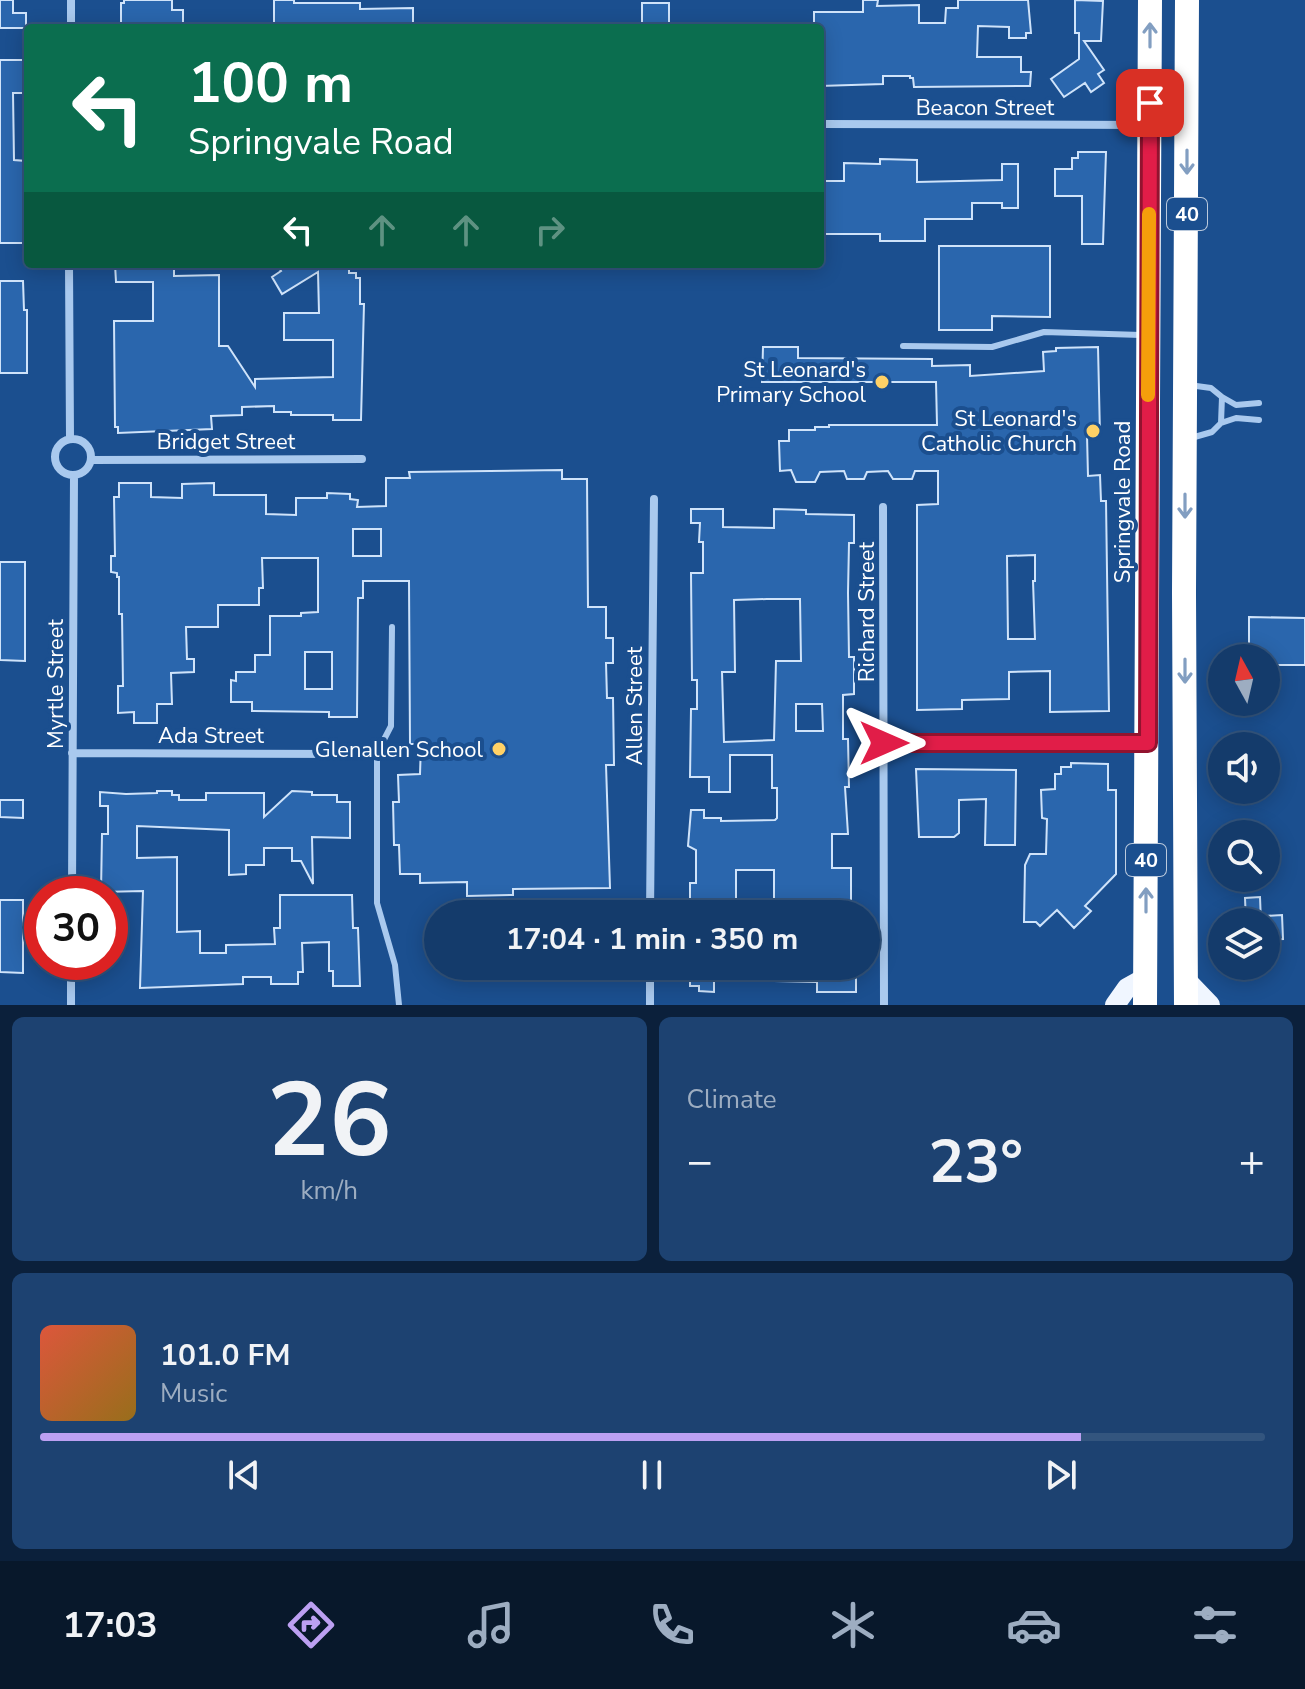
<!DOCTYPE html>
<meta charset="utf-8">
<style>
body{margin:0;font-family:"Nunito Sans",sans-serif;background:#1d4271;color:#f1f3f6;height:100vh;display:flex;flex-direction:column;font-size:30px;white-space:nowrap}
*{box-sizing:border-box;margin:0}
p{font-size:26px;color:#9dadc1}
.icon{flex:none;width:44px;height:44px;fill:none;stroke:currentColor;stroke-width:2;stroke-linecap:round;stroke-linejoin:round}
.map{position:relative;height:1005px;overflow:hidden}
.panel{display:flex;flex-direction:column;gap:12px;padding:12px;background:#0b203b;flex:1}
.panel>*{flex:none}
.guide{position:absolute;left:24px;top:24px;width:800px;height:244px;border-radius:8px;box-shadow:0 4px 20px #0003,0 0 0 2px #33557e;background:#0b6e4f;color:#fff;overflow:hidden}
.needle{width:52px;rotate:352deg}
.fabs{position:absolute;left:1208px;top:644px;display:grid;gap:16px}
.fabs a{display:grid;place-items:center;width:72px;height:72px;border-radius:50%;background:#143b6b;box-shadow:0 4px 20px #0003,0 0 0 2px #33557e;font-size:40px}
.speed{position:absolute;left:24px;top:876px;display:flex;gap:16px;font-size:40px;font-weight:700;text-align:center}
.speed>*{display:grid;place-content:center;width:104px;height:104px;border-radius:50%;background:#143b6b;box-shadow:0 4px 20px #0003,0 0 0 2px #33557e;line-height:1}
.speed .limit{border:12px solid #d22;background:#fff;color:#111}
.pin{position:absolute;display:grid;place-items:center;width:68px;height:68px;color:#fff;margin:-34px;border-radius:16px;box-shadow:0 4px 12px #0006}
.me{position:absolute;width:88px;margin:-44px;rotate:90deg;stroke-linejoin:round;filter:drop-shadow(0 0 6px #0008)}
.turn{display:flex;align-items:center;gap:28px;height:168px;padding:0 32px;font-size:36px}
.turn .icon{width:104px;height:104px;stroke-width:2.5}
.turn b{display:block;font-size:56px;line-height:68px}
.lanes{display:flex;align-items:center;height:76px;padding:0 32px;background:#0003;justify-content:center;gap:40px;direction:ltr}
.lanes .off{opacity:.35}
.big{font-size:60px;font-weight:700;line-height:1.1}
.panel .card{flex:1;display:flex;flex-direction:column;justify-content:center;gap:12px;min-width:0;padding:0 28px;border-radius:12px;background:#1d4271}
.panel .dial{align-items:center;gap:0}
.dial b{font-size:104px;line-height:1}
.song{display:flex;align-items:center;gap:24px}
.cover{width:96px;height:96px;border-radius:12px;background:linear-gradient(135deg,hsl(10 70% 55%),hsl(40 70% 35%))}
.played{height:8px;border-radius:4px;background:linear-gradient(90deg,#bca0f2 85%,#33557e 85%)}
.keys{display:flex;justify-content:space-around;direction:ltr}
.heat{display:flex;justify-content:space-between;align-items:center;font-size:44px;direction:ltr}
.panel .tiles{flex:1;display:grid;gap:12px;grid-template-columns:1fr 1fr}
.card:last-child{grid-column:span 2}
.trip{position:absolute;left:424px;top:900px;width:456px;height:80px;border-radius:40px;background:#143b6b;box-shadow:0 4px 20px #0003,0 0 0 2px #33557e;font-weight:700;line-height:80px;text-align:center}
.tab-bar{display:flex;height:128px;justify-content:space-around;align-items:center;background:#08182b;color:#9dadc1}
.tab-bar .icon{width:56px;height:56px}
.tab-bar .on{color:#bca0f2}
.tab-bar b{font-size:36px;color:#f1f3f6}
.map>svg:first-child{display:block}
.building{fill:#2a66ad;stroke:#cfe3fa;stroke-width:2;fill-rule:evenodd}
.lines{fill:none;stroke-linecap:round;stroke-linejoin:round}
.lane{stroke:#a9c9ee;stroke-width:6}
.street{stroke:#a9c9ee;stroke-width:8}
.primary{stroke:#f0f6ff;stroke-width:20}
.highway{stroke:#fff;stroke-width:24}
.oneway{stroke:#829ec1}
.route-casing{stroke:#92132f;stroke-width:20}
.route{stroke:#e11d48;stroke-width:14}
.slow{stroke:#f59e0b;stroke-width:14}
.poi-dot{fill:#ffd166;stroke:#1b4f8f;stroke-width:3}
.labels{text-anchor:middle;stroke-width:8;stroke-linejoin:round;paint-order:stroke}
.shield{fill:#1b4f8f;stroke:#bbcadd;stroke-width:2}
.shield-label{font-size:20px;font-weight:bold;fill:#fff}
.street-label{font-size:22px;fill:#fff;stroke:#1b4f8f}
.poi-label{font-size:22px;fill:#fff;stroke:#1b4f8f;text-anchor:end}
</style>
<div class="map">
<svg width="1305" height="1005" viewBox="0 0 1305 1005">
<rect width="100%" height="100%" fill="#1b4f8f"/>
<!-- building -->
<path class="building" d="M0,0H13V13H26V28H0Z
M124,0H172V10H183V28H121V3H124Z
M274,0H294V3H360V9L413,8V28L318,26V28H274Z
M863,0H878L877,6L919,5V23H945L946,8H958V0H1028L1031,33H1026V38H1009V27L978,26L977,57H1021V72H1031L1030,86L914,87L913,78H910V76H883V84L820,86V28H814V12H863Z
M1075,0L1103,1L1101,41H1084L1104,70L1098,74L1104,83L1091,92L1085,83L1064,97L1051,79L1079,59V33H1075Z
M642,3H669V28H642Z
M0,60H26V93H13L14,160L26,161V243H0Z
M1078,152H1106L1103,244H1082V196H1055V169H1072V158H1078Z
M880,159L917,160V182L1002,180V164H1018V208H1002V203H972V219H925V241H880V234H820V181H844V163L880,164Z
M939,246H1050V317L992,316V330H939Z
M115,264H174V276L219,275V346H228L255,387V379L333,377V340H284V313H319L318,272L282,294L272,277L281,271L276,264H349V273H356V278H360V304H364L361,420H333V415H291V412H274V406L242,407V415L211,416L212,429L118,433V427H115L114,321H153V282H116Z
M0,281H23L24,310H27V373H0Z
M763,347H798V358L932,359V366L970,365V376L1044,371L1043,352L1056,351V348L1098,347L1100,435H1087L1088,476L1100,475L1101,501H1106L1109,711L1050,712V671L1009,672V699L962,700V709L917,710V505L938,504V471H915L912,479H893L888,471L867,472L864,479H847L844,471L820,472L815,482H796L791,470L780,471L779,441H789V430H815V427H829V425H937L936,382H762ZM1035,555V581H1033L1035,639H1008L1007,556Z
M562,470V479H587L588,607H606V638H613V663H606L607,698H613L614,765H606L610,888L513,889V895L467,896V882L420,883V874H400L399,845H394L393,802H399L398,775L420,774L421,744H410L409,581H363V598H358L357,717H329V712L252,711V702H231V680L236,681V672H255V655H270V616H301V613L318,612V558H262L263,588H259V605H218V627H186L187,659H194V672L171,673L172,704H157V723H134V712L118,713V686H123L122,614H119V577H117V573L111,572V556H115L114,497H119V483H151V497L182,498V484L214,483V495H266V514L296,515V498H327V493L350,494V499L358,500L357,507L386,506V478H410L409,472ZM353,529H381V556H353ZM305,652H332V689H305Z
M691,509H723V527L774,528V509L806,510V514L854,515V543H849L848,593L849,657H854V694L843,695V739H848L849,787H845L848,834H832V868H851V914H834V906L813,905V901H774V870H736V899H690V883H696V850L688,846L691,810H704V818H721V821L775,820L777,818V788H772V755H730V792H709V777H690L691,709H697V680H692L691,573H703V542H699L700,523H691ZM767,599H800L801,661H776L774,740L724,742L722,672H735L734,600ZM796,704H822L823,731H796Z
M0,562H25V661L0,660Z
M1249,617L1305,618V665H1266V658H1249Z
M1071,763L1108,764V790H1116V874L1085,906L1091,911L1074,928L1057,910L1040,926L1036,922H1024L1025,865L1030,854H1046L1047,819L1042,818L1041,790L1055,789V774H1061V767H1071Z
M916,769L1016,770L1015,845H985L986,799L959,800V833L954,837H919Z
M157,791H172V795H179V800H206V793H264V817L292,791L312,792V795H337V802H350V838L312,837L313,884L301,861H292V848H264V865H246V874L229,875V830L137,826V858L177,857V932L200,931V953H226V945L275,944L274,928H280V895H352L353,928H358L360,986H333V971H329V942L302,943L303,972H298V984H271V977H243V984L140,988L143,891L101,892L102,834H108V806H100V792L126,794L157,793Z
M0,800H23V818L0,817Z
M1260,897L1261,922H1246L1245,898Z
M0,900H23V973L0,972Z
M1282,915L1283,939L1266,940V916Z
M690,966H714V992L699,991V986H690Z
M775,966H856V992H817V982L775,981Z"/>
<g class="lines">
<!-- lane -->
<path class="lane" d="M903,346L992,347L1044,332L1141,335
M1189,385L1211,388L1222,397L1221,423L1212,432L1191,438
M1222,397L1236,405L1259,403
M1221,423L1236,418L1259,420
M392,627L391,726L377,753V903L395,965L399,1005"/>
<!-- street -->
<path class="street" d="M71,28V0
M820,124L1147,125
M69,264L70,439
M55 457a18 18 0 1 1 36 0a18 18 0 1 1-36 0Z
M91,460L362,459
M883,507L884,1005
M884,743H1143
M72,753L349,754
M72,894L74,475
M650,914L654,499
M71,1005V962
M650,1005V966"/>
<!-- primary -->
<path class="primary" d="M1186,980L1210,1005
M1115,1005L1127,988L1145,978"/>
<!-- highway -->
<path class="highway" d="M1145,1005L1150,0
M1186,1005L1184,593L1187,0"/>
</g>
<!-- one-way arrows -->
<defs><path id="oneway-shaft" d="M-6 0H5M1.5-3L5.5 0L1.5 3" fill="none" stroke-width="1.6" stroke-linecap="round" stroke-linejoin="round" transform="scale(2)"/></defs>
<g class="oneway">
<use href="#oneway-shaft" transform="translate(1150 35) rotate(-90)"/>
<use href="#oneway-shaft" transform="translate(1187 162) rotate(90)"/>
<use href="#oneway-shaft" transform="translate(1185 506) rotate(90)"/>
<use href="#oneway-shaft" transform="translate(1185 671) rotate(90)"/>
<use href="#oneway-shaft" transform="translate(1146 900) rotate(-90)"/>
</g>
<g class="lines">
<defs>
<path id="route" d="M884,743H1148L1150,103"/>
</defs>
<!-- route casing -->
<use href="#route" class="route-casing"/>
<!-- route -->
<use href="#route" class="route"/>
<!-- slow -->
<path class="slow" d="M1148,395L1149,214"/>
</g>
<!-- markers -->
<g class="poi-dot">
<circle cx="882" cy="382" r="8"/>
<circle cx="1093" cy="431" r="8"/>
<circle cx="499" cy="749" r="8"/>
</g>
<g class="labels">
<!-- shield labels -->
<g class="shield">
<rect x="1167" y="198" width="40" height="32" rx="6"/>
<rect x="1126" y="844" width="40" height="32" rx="6"/>
</g>
<g class="shield-label">
<text x="1187" y="221">40</text>
<text x="1146" y="867">40</text>
</g>
<!-- street labels -->
<g class="street-label">
<text x="985" y="115">Beacon Street</text>
<text x="226" y="449">Bridget Street</text>
<text transform="translate(1122 502) rotate(-90)" y="8">Springvale Road</text>
<text transform="translate(866 612) rotate(-90)" y="8">Richard Street</text>
<text transform="translate(55 684) rotate(-90)" y="8">Myrtle Street</text>
<text transform="translate(634 706) rotate(-90)" y="8">Allen Street</text>
<text x="211" y="743">Ada Street</text>
</g>
<!-- poi labels -->
<g class="poi-label">
<text x="866" y="377">St Leonard's<tspan x="866" dy="25">Primary School</tspan></text>
<text x="1077" y="426">St Leonard's<tspan x="1077" dy="25">Catholic Church</tspan></text>
<text x="483" y="757">Glenallen School</text>
</g>
</g>
</svg>
<div class="fabs">
<a><svg class="needle" viewBox="-14 -14 28 28"><path d="M0-13l5 13h-10z" fill="#e53935"/><path d="M0 13l5-13h-10z" fill="#9dadc1"/></svg></a>
<a><svg class="icon" aria-label="sound" viewBox="0 0 24 24"><path d="M4 9h4l5-4v14l-5-4H4zM17 9q2 3 0 6"/></svg></a>
<a><svg class="icon" aria-label="search" viewBox="0 0 24 24"><circle cx="10" cy="10" r="6"/><path d="M15 15l6 6"/></svg></a>
<a><svg class="icon" aria-label="layers" viewBox="0 0 24 24"><path d="M12 4l9 5-9 5-9-5zM3 14l9 5 9-5"/></svg></a>
</div>
<div class="speed"><div class="limit">30</div></div>
<div class="pin" style="left:1150px;top:103px;background:#d93025"><svg class="icon" aria-label="arrive" viewBox="0 0 24 24"><path d="M6 21V4h12l-3 4 3 4H6"/></svg></div>
<svg class="me" style="left:884px;top:743px" viewBox="-20 -20 40 40"><path d="M0-17L14 15 0 8-14 15z" fill="#e11d48" stroke="#fff" stroke-width="4"/></svg>
<div class="trip">17:04 · 1 min · 350 m</div>
<div class="guide">
<div class="turn"><svg class="icon" aria-label="left" viewBox="0 0 24 24"><path d="M17 20v-9H6M10 6l-5 5 5 5"/></svg><div><b>100 m</b>Springvale Road</div></div>
<div class="lanes"><svg class="icon" aria-label="left" viewBox="0 0 24 24"><path d="M17 20v-9H6M10 6l-5 5 5 5"/></svg><svg class="icon off" aria-label="ahead" viewBox="0 0 24 24"><path d="M12 20V5M6 11l6-6 6 6"/></svg><svg class="icon off" aria-label="ahead" viewBox="0 0 24 24"><path d="M12 20V5M6 11l6-6 6 6"/></svg><svg class="icon off" aria-label="right" viewBox="0 0 24 24"><path d="M7 20v-9h11M14 6l5 5-5 5"/></svg></div>
</div>
</div>
<section class="panel">
<div class="tiles">
<div class="card dial"><b>26</b><p>km/h</p></div>
<div class="card"><p>Climate</p>
<div class="heat"><a>−</a><b class="big">23°</b><a>+</a></div>
</div>
<div class="card">
<div class="song"><i class="cover"></i><div><b>101.0 FM</b><p>Music</p></div></div>
<div class="played"></div>
<div class="keys"><svg class="icon" aria-label="previous" viewBox="0 0 24 24"><path d="M18 5L8 12l10 7zM5 5v14"/></svg><svg class="icon" aria-label="pause" viewBox="0 0 24 24"><path d="M8 5v14M16 5v14"/></svg><svg class="icon" aria-label="next" viewBox="0 0 24 24"><path d="M6 5l10 7-10 7zM19 5v14"/></svg></div>
</div>
</div>
</section>
<nav class="tab-bar">
<b>17:03</b>
<svg class="icon on" aria-label="directions" viewBox="0 0 24 24"><path d="M12 3l9 9-9 9-9-9zM9 14v-3h6M13 9l2 2-2 2"/></svg>
<svg class="icon" aria-label="music" viewBox="0 0 24 24"><path d="M9 18V5l10-2v13"/><circle cx="6" cy="18" r="3"/><circle cx="16" cy="16" r="3"/></svg>
<svg class="icon" aria-label="phone" viewBox="0 0 24 24"><path d="M5 4h4l2 5-3 2q2 4 5 5l2-3 5 2v4C11 20 4 13 5 4z"/></svg>
<svg class="icon" aria-label="climate" viewBox="0 0 24 24"><path d="M12 3v18M4 7l16 10M4 17L20 7"/></svg>
<svg class="icon" aria-label="car" viewBox="0 0 24 24"><path d="M5 17H2v-5l4-1 3-4h7l3 4 3 1v5h-3M9 17h6M6 11h13"/><circle cx="7" cy="17" r="2"/><circle cx="17" cy="17" r="2"/></svg>
<svg class="icon" aria-label="filters" viewBox="0 0 24 24"><path d="M4 7h16M4 17h16"/><circle cx="9" cy="7" r="2"/><circle cx="15" cy="17" r="2"/></svg>
</nav>
